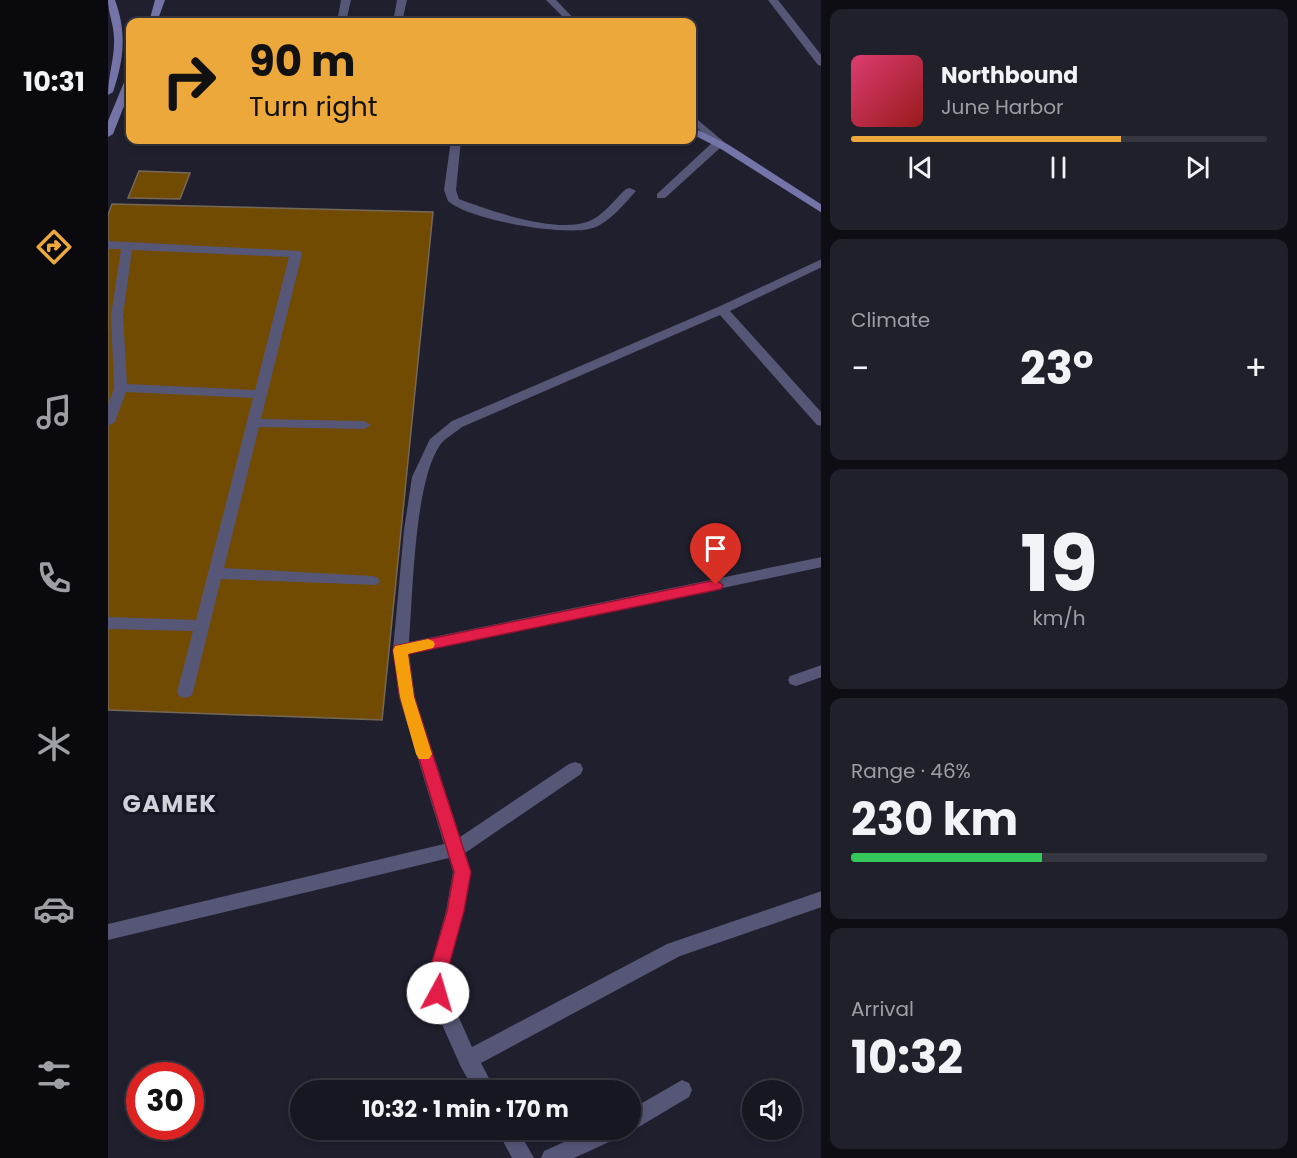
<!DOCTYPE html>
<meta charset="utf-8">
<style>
body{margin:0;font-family:Poppins,sans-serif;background:#20202a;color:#f1f3f6;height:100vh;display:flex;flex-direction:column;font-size:22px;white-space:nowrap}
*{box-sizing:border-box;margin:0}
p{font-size:20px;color:#9e9fa5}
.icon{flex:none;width:33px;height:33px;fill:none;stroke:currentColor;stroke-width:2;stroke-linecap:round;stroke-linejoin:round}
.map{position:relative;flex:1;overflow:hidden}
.drawer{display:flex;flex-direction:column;gap:9px;padding:9px;background:#0d0d13;width:476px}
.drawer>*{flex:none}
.top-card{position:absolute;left:18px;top:18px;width:570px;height:126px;border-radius:12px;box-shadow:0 3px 9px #0003,0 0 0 2px #363640;background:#eda83b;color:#111;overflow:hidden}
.controls{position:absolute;left:634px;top:1080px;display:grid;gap:12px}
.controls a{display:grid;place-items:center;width:60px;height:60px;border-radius:50%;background:#171722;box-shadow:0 3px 9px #0003,0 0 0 2px #363640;font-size:30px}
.speed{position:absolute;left:18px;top:1062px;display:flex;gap:12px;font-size:30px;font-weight:700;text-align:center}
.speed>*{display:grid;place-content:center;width:78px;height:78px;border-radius:50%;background:#171722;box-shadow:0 3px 9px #0003,0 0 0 2px #363640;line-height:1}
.speed .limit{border:9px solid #d22;background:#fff;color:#111}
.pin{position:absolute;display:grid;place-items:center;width:51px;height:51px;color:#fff;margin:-62px -26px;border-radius:50% 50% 50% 0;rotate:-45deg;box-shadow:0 0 6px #0007}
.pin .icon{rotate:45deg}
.me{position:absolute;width:66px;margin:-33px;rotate:6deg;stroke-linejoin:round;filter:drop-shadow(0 0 4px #0008)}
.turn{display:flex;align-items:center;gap:21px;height:126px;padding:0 24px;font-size:27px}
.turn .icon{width:78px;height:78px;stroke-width:2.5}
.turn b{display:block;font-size:42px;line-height:51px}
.big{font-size:45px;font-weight:700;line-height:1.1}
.drawer .widget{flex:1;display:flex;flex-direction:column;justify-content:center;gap:9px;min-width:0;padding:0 21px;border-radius:12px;background:#20202a}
.drawer .dial{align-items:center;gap:0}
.dial b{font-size:78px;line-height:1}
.song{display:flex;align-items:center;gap:18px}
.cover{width:72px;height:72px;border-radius:9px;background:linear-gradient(135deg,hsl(340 70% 55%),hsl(0 70% 35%))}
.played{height:6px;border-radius:3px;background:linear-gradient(90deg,#eda83b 65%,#363640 65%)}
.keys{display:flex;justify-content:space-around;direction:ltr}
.heat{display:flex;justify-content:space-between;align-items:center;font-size:33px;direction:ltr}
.charge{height:9px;border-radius:4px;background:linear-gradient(90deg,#34c759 46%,#363640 0)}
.trip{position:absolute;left:182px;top:1080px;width:351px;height:60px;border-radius:30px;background:#171722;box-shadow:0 3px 9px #0003,0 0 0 2px #363640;font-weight:700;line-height:60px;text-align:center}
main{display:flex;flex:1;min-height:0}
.tab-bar{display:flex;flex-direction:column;width:108px;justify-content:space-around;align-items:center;background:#09090e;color:#9e9fa5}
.tab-bar .icon{width:42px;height:42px}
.tab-bar .selected{color:#eda83b}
.tab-bar b{font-size:27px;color:#f1f3f6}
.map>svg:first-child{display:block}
.building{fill:#724b02;stroke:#746859;stroke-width:1.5}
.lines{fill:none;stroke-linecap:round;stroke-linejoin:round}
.lane{fill:#565677;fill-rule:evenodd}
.street{fill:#565677;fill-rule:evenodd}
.secondary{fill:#7474a8;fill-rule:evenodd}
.route{fill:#e11d48;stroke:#92132f;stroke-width:1.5}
.slow{fill:#f59e0b}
.labels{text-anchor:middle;stroke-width:6;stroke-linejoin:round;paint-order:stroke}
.district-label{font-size:24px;font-weight:bold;letter-spacing:1.5px;fill:#d0d1db;stroke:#161624}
</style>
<main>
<nav class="tab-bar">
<b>10:31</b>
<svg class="icon selected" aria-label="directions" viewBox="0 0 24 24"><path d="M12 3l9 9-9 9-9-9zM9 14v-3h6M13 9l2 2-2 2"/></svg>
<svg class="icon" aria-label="music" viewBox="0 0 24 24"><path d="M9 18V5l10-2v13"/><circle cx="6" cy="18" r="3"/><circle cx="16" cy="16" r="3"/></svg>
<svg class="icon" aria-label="phone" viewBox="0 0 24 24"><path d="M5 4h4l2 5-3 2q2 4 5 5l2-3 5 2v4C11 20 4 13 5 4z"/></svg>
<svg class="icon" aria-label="climate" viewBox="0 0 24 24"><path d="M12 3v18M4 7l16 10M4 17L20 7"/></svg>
<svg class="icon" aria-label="car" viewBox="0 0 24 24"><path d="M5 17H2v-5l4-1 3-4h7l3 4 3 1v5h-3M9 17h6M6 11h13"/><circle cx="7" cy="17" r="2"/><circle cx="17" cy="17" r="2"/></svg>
<svg class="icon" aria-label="filters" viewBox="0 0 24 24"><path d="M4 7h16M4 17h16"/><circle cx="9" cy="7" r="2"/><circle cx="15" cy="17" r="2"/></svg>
</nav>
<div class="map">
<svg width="714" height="1158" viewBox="0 0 714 1158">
<rect width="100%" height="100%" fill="#1f1f2e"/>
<!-- building -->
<path class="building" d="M31,171L82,173L72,199L20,198Z
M4,204L325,212L274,720L0,710V215Z"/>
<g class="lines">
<!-- lane -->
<path class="lane" d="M233,0H243L238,22H229Z
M289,0H299L294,22H285Z
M0,241L192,251L194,254L153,419L256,421L263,425L256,429L151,427L116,568L264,576L269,577L272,581L269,585L113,579L85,692L83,696L77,698L71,696L69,692L85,631L0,629V617L88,620L145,398L18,392L7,422L0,426V405L6,388L3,315L13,249H0ZM24,250L181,257L147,390L19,384L15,315Z"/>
<!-- street -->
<path class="street" d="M438,0H448L469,22H460Z
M660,0H670L714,56V66L710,65Z
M584,115L622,147L617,150L612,148L557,198H549V194L605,142L584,123Z
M343,140H353L348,190L351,199C382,211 447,233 479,222C494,217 507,199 518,189L522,188L528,191C517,203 501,223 485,228C458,237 361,220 340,201L336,190Z
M714,259V267L622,311L714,413V426L709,425L612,315L354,427C347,433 337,438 332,445C306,483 305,594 301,642L714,557V567L301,654L307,697L352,837L461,764L467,762L473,764L475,769L473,774L357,853L363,872L356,911L342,962L340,993L364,1047L559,944L714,891V907L572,956L373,1063L387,1090H366L353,1067L320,993L324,962L338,911L345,872L341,858L0,940V924L336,844L291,697L285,650L296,530L304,477L322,439L344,421L610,307Z
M714,665V677L688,686L682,684L680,680L682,676Z
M574,1080L581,1083L584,1090L581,1097L529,1128L522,1131L518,1130H522V1110Z
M389,1130H410L426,1158H404Z
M483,1130H515L512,1137L466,1158H433L436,1151Z"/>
<!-- secondary -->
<path class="secondary" d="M0,0H7C19,33 16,59 5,92L0,95C0,75 7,57 6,38C6,25 0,13 0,0Z
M47,0H57L49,22H41Z
M22,77V91L5,134L0,137V121L17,80Z
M584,127L621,145L714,205V213L613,149L584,134Z"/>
</g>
<!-- route -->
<path class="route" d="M608,580L615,585L613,589L300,654L306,697L363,872L356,911L342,962L336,998L330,1001L324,998L321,993L324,962L339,911L346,872L292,697L285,650L287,646Z"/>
<!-- slow -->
<path class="slow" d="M320,639L325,641L327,644L325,648L300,654L306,697L324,754L321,759H311L308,754L292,697L285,650L287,646Z"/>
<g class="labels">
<!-- district labels -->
<g class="district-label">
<text x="62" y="812">GAMEK</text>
</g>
</g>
</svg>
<div class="controls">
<a><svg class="icon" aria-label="sound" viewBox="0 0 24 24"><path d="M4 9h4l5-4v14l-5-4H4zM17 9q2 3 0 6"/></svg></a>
</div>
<div class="speed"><div class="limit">30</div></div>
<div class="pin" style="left:608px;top:585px;background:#d93025"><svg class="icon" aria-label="arrive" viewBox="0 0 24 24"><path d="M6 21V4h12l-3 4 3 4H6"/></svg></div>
<svg class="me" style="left:330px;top:993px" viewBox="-20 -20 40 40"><circle r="19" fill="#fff"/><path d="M0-13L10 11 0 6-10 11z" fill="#e11d48"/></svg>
<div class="trip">10:32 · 1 min · 170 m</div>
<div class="top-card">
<div class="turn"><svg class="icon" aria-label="right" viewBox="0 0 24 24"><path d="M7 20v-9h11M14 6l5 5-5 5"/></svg><div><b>90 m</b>Turn right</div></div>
</div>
</div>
<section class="drawer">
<div class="widget">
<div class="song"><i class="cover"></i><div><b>Northbound</b><p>June Harbor</p></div></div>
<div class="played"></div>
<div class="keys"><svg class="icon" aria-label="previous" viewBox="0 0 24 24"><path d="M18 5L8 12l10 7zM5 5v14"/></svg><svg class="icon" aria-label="pause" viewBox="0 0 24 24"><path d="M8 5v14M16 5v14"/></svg><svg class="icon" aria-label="next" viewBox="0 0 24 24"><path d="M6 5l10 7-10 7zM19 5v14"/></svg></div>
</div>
<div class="widget"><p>Climate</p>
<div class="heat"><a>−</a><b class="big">23°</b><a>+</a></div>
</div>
<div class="widget dial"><b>19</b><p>km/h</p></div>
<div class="widget"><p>Range · 46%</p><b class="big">230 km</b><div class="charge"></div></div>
<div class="widget"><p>Arrival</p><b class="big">10:32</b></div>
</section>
</main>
